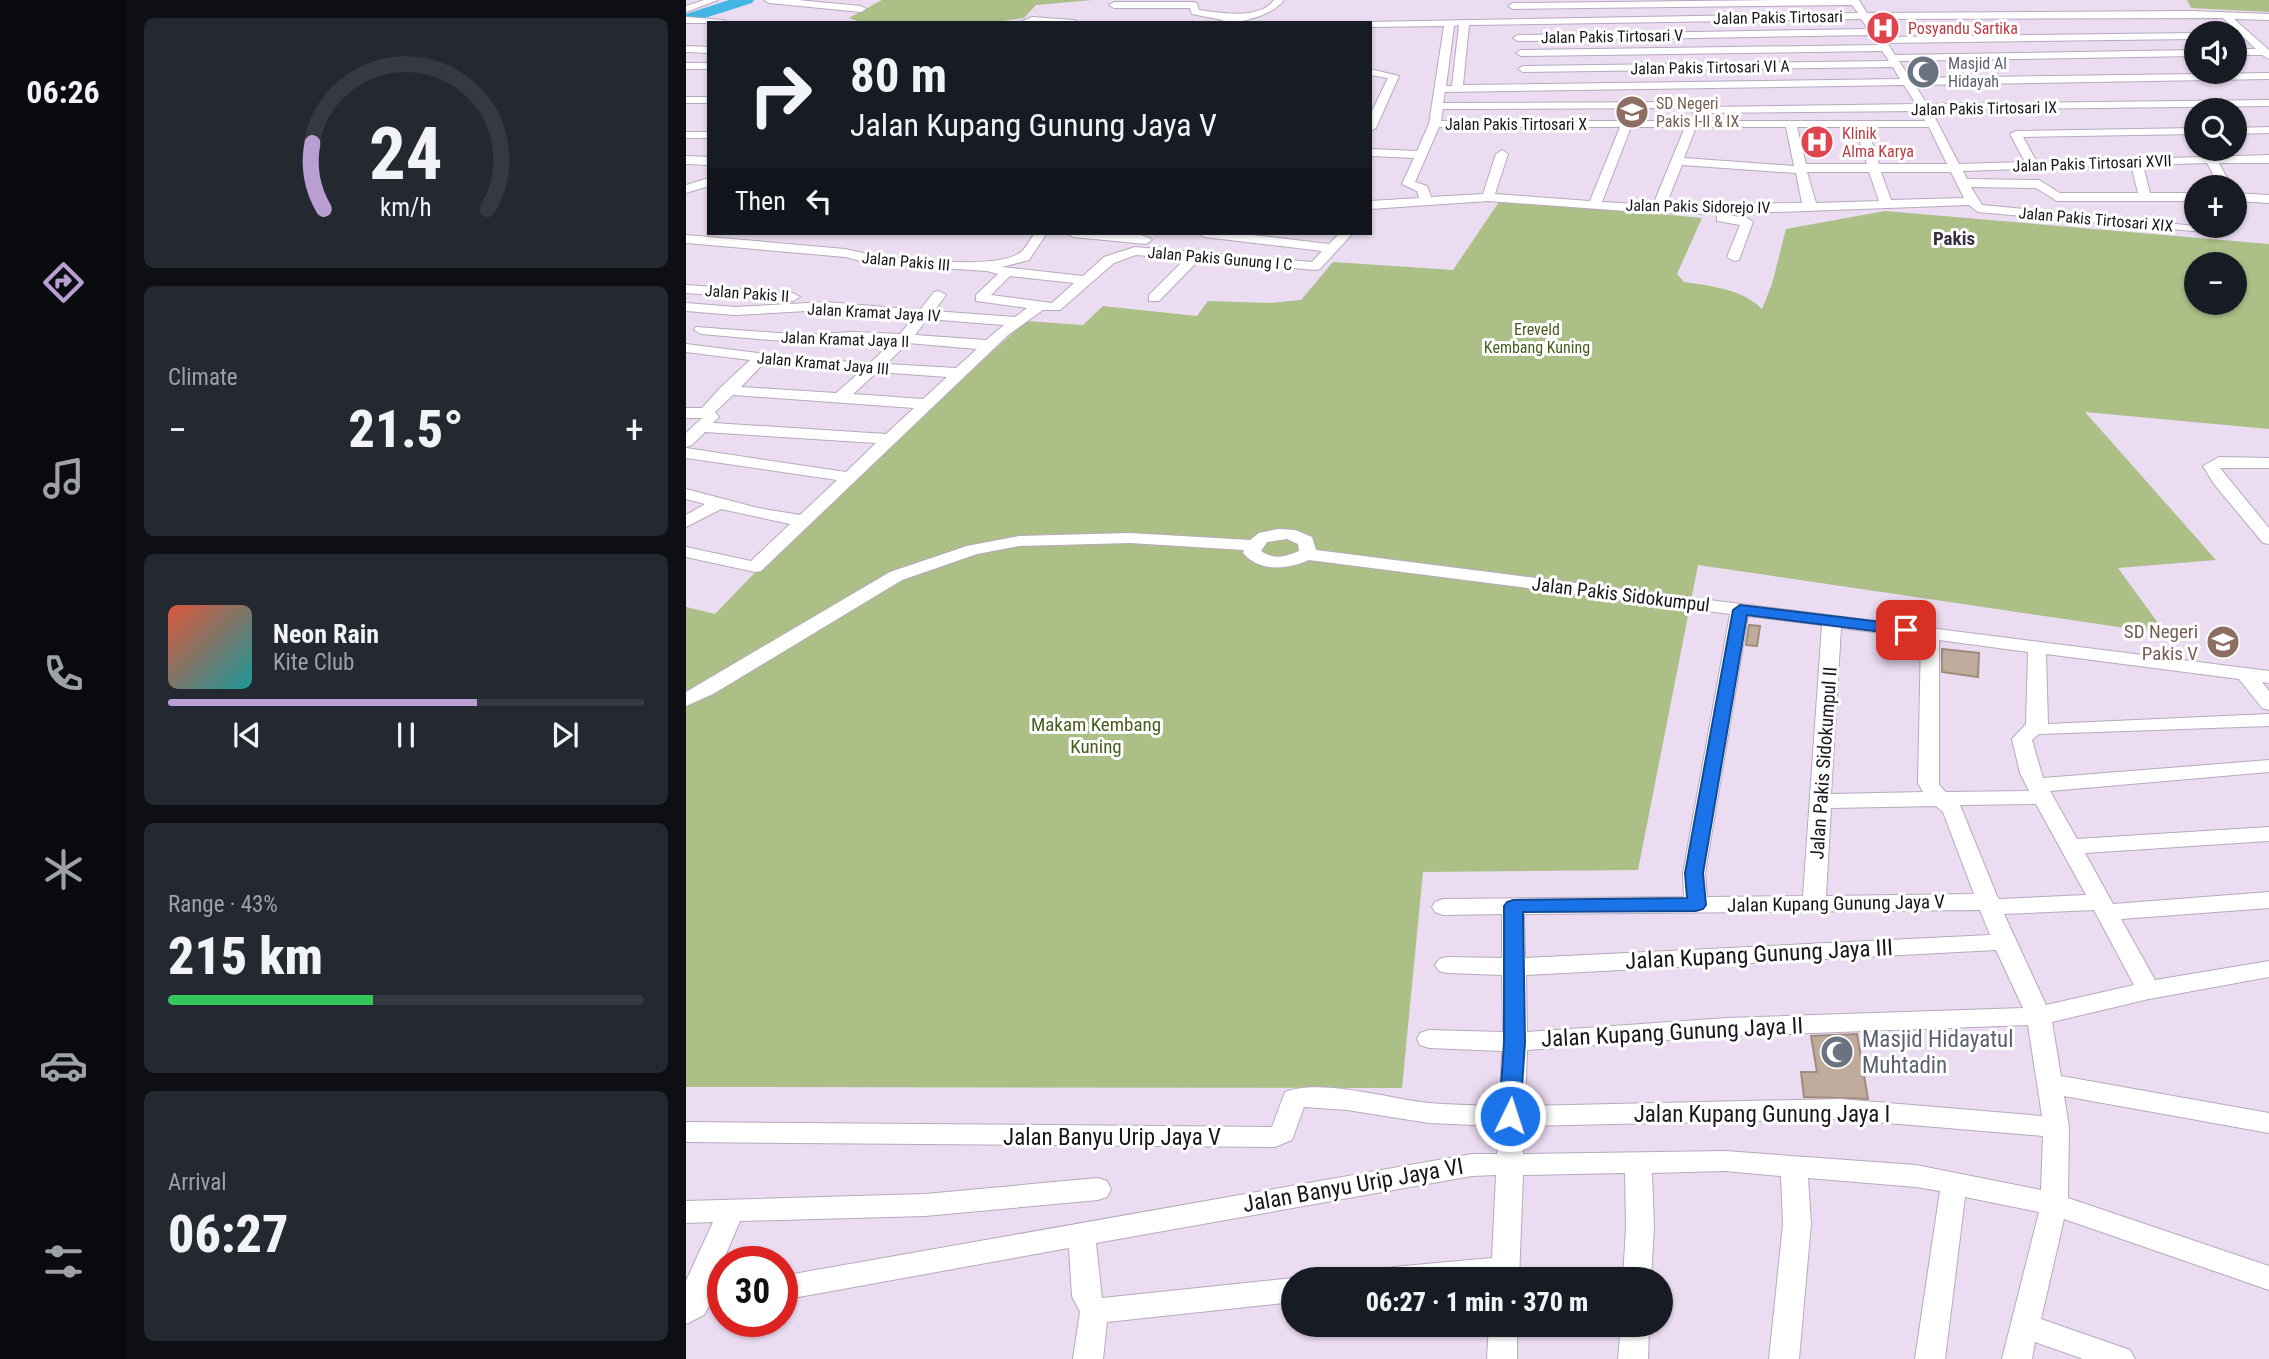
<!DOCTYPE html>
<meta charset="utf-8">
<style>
body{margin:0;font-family:"Roboto Condensed",sans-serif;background:#242831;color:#f1f3f6;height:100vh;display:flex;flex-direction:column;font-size:26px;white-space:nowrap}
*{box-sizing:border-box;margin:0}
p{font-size:23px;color:#9ea1a6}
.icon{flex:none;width:38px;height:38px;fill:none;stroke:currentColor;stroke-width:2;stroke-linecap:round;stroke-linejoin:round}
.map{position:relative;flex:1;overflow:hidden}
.side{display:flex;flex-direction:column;gap:18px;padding:18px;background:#0d0f14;width:560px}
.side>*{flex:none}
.hud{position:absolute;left:21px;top:21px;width:665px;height:214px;border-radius:0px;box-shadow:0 2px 5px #0004;background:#171b24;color:#f1f3f6;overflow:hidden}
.buttons{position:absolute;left:1498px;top:21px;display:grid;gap:14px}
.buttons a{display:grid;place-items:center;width:63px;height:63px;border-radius:50%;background:#171b24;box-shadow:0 2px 5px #0004;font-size:35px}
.speed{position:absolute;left:21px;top:1246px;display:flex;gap:14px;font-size:35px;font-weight:700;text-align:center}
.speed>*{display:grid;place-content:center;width:91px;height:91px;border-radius:50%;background:#171b24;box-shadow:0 2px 5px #0004;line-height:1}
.speed .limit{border:10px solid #d22;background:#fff;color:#111}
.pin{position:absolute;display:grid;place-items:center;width:60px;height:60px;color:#fff;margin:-30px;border-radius:14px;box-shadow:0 4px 10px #0006}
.me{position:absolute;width:77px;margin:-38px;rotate:4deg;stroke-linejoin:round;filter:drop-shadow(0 0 5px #0008)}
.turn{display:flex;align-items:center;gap:24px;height:147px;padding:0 28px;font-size:32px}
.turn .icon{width:91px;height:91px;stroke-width:2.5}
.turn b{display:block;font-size:49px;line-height:60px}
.then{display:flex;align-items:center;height:66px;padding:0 28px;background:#0003;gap:14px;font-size:26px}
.big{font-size:52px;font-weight:800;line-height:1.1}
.side .card{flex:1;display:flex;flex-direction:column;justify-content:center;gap:10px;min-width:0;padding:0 24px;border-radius:10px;background:#242831}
.side .dial{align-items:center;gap:0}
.dial svg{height:182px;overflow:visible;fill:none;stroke:#363941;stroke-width:7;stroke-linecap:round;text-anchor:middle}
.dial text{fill:#f1f3f6;stroke:none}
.song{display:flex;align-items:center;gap:21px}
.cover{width:84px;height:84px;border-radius:10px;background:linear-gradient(135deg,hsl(10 70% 55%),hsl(180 70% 35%))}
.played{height:7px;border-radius:4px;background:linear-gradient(90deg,#b99ed4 65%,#363941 65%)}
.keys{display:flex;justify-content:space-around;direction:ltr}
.heat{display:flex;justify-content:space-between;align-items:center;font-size:38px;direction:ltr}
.charge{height:10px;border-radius:5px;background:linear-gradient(90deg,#34c759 43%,#363941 0)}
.trip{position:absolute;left:595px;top:1267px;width:392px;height:70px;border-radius:35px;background:#171b24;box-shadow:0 2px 5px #0004;font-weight:800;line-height:70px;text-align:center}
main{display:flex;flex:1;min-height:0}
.menu{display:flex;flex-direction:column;width:126px;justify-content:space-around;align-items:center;background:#090b0e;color:#9ea1a6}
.menu .icon{width:49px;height:49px}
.menu .current{color:#b99ed4}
.menu b{font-size:32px;color:#f1f3f6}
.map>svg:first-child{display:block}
.green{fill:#abbf87;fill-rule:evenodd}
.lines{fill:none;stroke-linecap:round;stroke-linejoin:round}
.river{fill:#43b6e4;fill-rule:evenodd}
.building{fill:#bfab9b;stroke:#9f8c7d;stroke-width:2}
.minor-casing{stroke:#b8a9bd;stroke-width:2}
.minor{fill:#fff;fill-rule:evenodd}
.route{fill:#1a73e8;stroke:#114b97;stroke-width:2}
.labels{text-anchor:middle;stroke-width:6;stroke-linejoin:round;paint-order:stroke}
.far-street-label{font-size:16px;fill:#1b161d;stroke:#fff}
.far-health-label{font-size:16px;fill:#be3a42;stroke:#fff;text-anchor:start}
.far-worship-label{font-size:16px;fill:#5b616d;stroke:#fff;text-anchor:start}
.far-education-label{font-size:16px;fill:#785e54;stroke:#fff;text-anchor:start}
.far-park-label{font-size:16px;fill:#495c1d;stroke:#fff}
.far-quarter-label{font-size:19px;font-weight:bold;fill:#3a2e3e;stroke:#fff}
.street-label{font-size:19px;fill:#1b161d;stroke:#fff}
.education-label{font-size:19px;fill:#785e54;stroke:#fff;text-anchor:end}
.park-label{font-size:19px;fill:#495c1d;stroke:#fff}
.near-street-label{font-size:23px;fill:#1b161d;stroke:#fff}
.near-worship-label{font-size:23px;fill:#5b616d;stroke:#fff;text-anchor:start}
</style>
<main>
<nav class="menu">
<b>06:26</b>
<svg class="icon current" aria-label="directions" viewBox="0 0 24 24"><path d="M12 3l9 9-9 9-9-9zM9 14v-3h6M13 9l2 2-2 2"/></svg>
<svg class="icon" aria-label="music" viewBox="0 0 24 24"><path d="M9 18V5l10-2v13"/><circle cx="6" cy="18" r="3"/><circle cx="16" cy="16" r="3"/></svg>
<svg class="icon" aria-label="phone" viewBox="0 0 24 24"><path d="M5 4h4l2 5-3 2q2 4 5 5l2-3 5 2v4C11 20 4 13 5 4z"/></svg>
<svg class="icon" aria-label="climate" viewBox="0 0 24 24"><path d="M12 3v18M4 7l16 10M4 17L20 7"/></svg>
<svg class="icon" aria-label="car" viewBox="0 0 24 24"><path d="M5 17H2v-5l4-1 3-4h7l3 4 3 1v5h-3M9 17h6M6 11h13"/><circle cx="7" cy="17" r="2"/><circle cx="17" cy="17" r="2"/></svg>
<svg class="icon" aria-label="filters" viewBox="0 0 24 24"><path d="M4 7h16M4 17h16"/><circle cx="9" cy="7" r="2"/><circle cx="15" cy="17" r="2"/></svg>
</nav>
<section class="side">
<div class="card dial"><svg viewBox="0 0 100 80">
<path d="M14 69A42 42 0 1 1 86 69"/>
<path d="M14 69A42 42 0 0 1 9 40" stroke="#b99ed4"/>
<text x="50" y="56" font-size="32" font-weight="700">24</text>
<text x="50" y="72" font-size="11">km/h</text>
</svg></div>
<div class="card"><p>Climate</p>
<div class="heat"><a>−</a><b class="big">21.5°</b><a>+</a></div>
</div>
<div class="card">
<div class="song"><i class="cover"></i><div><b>Neon Rain</b><p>Kite Club</p></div></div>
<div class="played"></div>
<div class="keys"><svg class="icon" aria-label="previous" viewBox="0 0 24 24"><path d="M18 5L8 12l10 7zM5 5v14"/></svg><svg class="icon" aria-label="pause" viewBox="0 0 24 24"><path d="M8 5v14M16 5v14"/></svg><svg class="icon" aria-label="next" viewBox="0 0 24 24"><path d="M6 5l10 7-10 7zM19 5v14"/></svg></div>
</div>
<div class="card"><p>Range · 43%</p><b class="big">215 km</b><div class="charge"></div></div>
<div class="card"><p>Arrival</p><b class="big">06:27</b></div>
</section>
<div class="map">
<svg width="1583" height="1359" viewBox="0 0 1583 1359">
<rect width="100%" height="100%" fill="#ebdcf1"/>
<!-- green -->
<path class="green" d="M196,0H407L350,5L338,18L301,23H178L163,18Z
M1501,0H1583V12L1505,8Z
M815,199L1016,218L991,274L998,282C1024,286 1057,289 1076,309L1086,284L1100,229L1199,211L1583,244V429L1399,412L1530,560L1432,568L1480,634L1012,565L952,870L737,872L716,1088L0,1087V607L29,614L110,530L340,321L397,325L417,306L511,316L522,301L583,303L615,300L647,262L767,270ZM1510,264H1549V303H1510Z"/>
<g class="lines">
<!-- river -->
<path class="river" d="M43,0H68L66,3L0,24V14Z"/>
</g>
<!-- building -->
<path class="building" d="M1117,134H1132L1138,151L1123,150Z
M1063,625L1074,626L1071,646L1060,645Z
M1256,649L1293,653L1292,677L1256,672Z
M1171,1034L1182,1099L1118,1097L1115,1072H1131L1125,1036Z"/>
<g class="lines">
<defs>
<path id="minor" d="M18,0H32L0,12V6Z
M78,0H112L175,6L180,9L175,12L83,3Z
M588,0H598C586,16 555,23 536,23L537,20L506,14L504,8H428L423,5L428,2H508L511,3L513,10C534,13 574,20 588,0Z
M1096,0H1173L1181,13L1506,11L1583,14V20L1548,19L1583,50V59L1576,55H1549V49H1570L1537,18L1185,19L1197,37L1510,33H1511L1510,39L1201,43L1209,55L1510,50V56L1213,61L1224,78L1583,73V79L1229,85L1241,104L1583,100V106L1245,110L1273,164L1339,162L1324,134L1330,131L1510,128V134L1337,137L1351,162L1583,155V163H1533L1546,187H1534L1521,163L1457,165L1464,193H1510V201H1371L1350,188L1285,187L1296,205L1510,226H1542L1530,233L1292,212L1283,205L1034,214L967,213L802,201L684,209V201L733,198L731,191L716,184L728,158L684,156V149L731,151L743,124L758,26L684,27V23L681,22L1172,13L1166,5L827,9L822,6L827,3ZM1175,19L1182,29L832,35L827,38L832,41L1186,35L1192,45L835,50L830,53L835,56L1196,51L1203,61L837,66L832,69L837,72L1207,67L1214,79L777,85L783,25ZM773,25L766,86H760L768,26ZM1218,85L1230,104L1015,107L1009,102L757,103L759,92ZM1005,108L1010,121H755L757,109ZM1234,111L1239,121H1018L1017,113ZM753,127H934L904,201L809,194L822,154L816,150L810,154L797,194L745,197L741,186L729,182ZM945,127H999L967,205L916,202ZM1010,127H1100L1108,166L998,158ZM1111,127H1169L1181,164H1120ZM1181,127H1243L1261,164H1193ZM996,165L1110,173L1116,203L980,205ZM1445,165L1452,193H1374L1353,180L1281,179L1277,171ZM1121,172H1183L1193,201L1130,203ZM1195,172H1265L1278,198L1205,200Z
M0,17L37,20L42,23H0Z
M346,17L388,20L393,23H332Z
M0,46L23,47V53L0,52Z
M0,63H23V69H0Z
M684,69L713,76L690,128L684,131V115L702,78L684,75Z
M0,97H23V103H0Z
M1583,127V133L1549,134V128Z
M0,132H23V138H0Z
M0,156L23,157V165L0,164Z
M23,178V186L0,193V185Z
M1549,193L1583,195V203L1549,201Z
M1035,214L1061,218L1067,222L1053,260L1048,261L1041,257L1054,225L1031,221V215Z
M349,233H361L343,260L316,267L397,276L418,257L449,247L626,262L636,251L518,237L512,233H549L643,244L654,233H667L634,269L629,270L513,260L473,301H463V295L499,259L450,255L428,263L374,310H357L322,335L75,571L69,572L0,557V547L65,561L104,524L35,509L0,527V515L19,504L0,499V489L72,508L114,515L151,480L0,458V448L160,472L190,443L19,432L6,445L0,447V433L16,418H0V408H16L35,387L64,360L0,352V344L119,359L184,363L206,342L120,343L15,334L8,330L10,327L120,335L165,332L214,334L228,317L140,310L49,315L0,311V303L49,307L140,302L234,310L248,292L253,291L260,295L248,311L329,317L341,308L290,301V295L312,274L301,271L182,263L159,257L0,243V235L159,249C193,258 304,271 332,254C339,251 344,239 349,233ZM324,276L388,283L366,303L305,295ZM241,319L318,325L300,340L229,335ZM222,343L291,349L270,368L200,364ZM79,362L175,371L150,393L55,387ZM191,372L261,377L237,399L167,394ZM47,395L228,408L200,434L27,423L33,417L29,412Z
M381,233C401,233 452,229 466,240L460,244L387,237Z
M0,285L107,293L114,297L107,301L0,293Z
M1533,457L1583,458V468H1534L1583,528V544L1577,543L1528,484L1517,466Z
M592,529L609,530L626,537L630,550L1583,671V683L1576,682L1583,691V710L1576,708L1553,679L1360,654L1362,724L1583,714V726L1353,734L1346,740L1357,778L1583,760V772L1364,791L1391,839L1583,827V841L1399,853L1427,904L1583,892V908L1435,919L1469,980L1583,961V977L1463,999L1366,1022L1375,1076L1583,1113V1133L1378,1096L1383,1127L1382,1198L1583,1266V1290L1378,1219L1355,1319L1444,1350L1449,1359H1397L1349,1342L1346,1359H1316L1353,1212L1279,1197L1259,1359H1229L1254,1191L1230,1187L1122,1178L1125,1224L1113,1359H1083L1097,1224L1095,1176L1039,1171L966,1173L968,1227L965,1279H937L940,1227L939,1173L837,1175L833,1279H693L697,1271L707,1267L806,1258L810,1175L786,1176L410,1243L416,1298L607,1278L611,1279H607V1302L421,1322L417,1359H387L394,1312L386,1296L383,1248L96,1300V1276L786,1154H811L813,1126L743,1123L661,1110L618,1107L606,1140L589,1147L0,1142V1122L586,1127L599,1092C636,1078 703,1099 743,1103C767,1105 790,1105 814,1106L816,1051L743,1048L734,1045L731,1039L734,1033L743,1030L817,1032L816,975L761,973L753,971L749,965L753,959L761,957L816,958V914L757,915L749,912L746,907L749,902L757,899L998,897L997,873L1044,614L623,560C602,569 574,573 557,553L558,550L444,543L333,546L291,554L216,580L27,694L0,706V692L204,572L281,546L333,536L444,533L564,540L573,533ZM601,539L612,544L613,551C599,557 588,560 575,551L581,542ZM1062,616L1136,625L1117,896L1021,897L1019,873ZM1155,628L1235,638L1232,783L1237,792L1145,794ZM1253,640L1342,652L1340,724L1326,739L1334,773L1343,791L1260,792L1253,785ZM1350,804L1400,895L1313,899L1311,896L1274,805ZM1250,806L1257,812L1288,894L1140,896L1145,808ZM1294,910L1304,935L839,958L838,914ZM1408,910L1448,985L1360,1005L1318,914ZM1310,950L1337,1008L1041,1018L841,1032L840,975ZM1342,1025L1356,1116L1154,1099L839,1106L841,1050L1041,1036ZM1154,1119L1357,1136L1355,1190L1230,1165L1039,1151L837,1154L838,1126Z
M412,1178L421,1181L425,1189L421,1197L412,1200L239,1216L54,1221L28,1282H37V1306H23L18,1315L0,1324V1281L27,1222L0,1223V1201L239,1194Z
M803,1325H831V1359H801Z
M935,1325H963L962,1359H932Z"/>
</defs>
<!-- minor casing -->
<use href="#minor" class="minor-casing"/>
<!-- minor -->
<use href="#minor" class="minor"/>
</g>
<!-- route -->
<path class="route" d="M1054,605L1220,625L1227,630L1220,635L1061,615L1017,873L1020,905L1017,909L1010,911L837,912L839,1042L834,1116L831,1122L824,1124L816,1122L813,1116L818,1042V906L821,902L827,900L1001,898L999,873L1047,610Z"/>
<!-- icons -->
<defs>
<symbol id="hospital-disc" viewBox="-11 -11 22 22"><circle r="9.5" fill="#e0444e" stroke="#fff"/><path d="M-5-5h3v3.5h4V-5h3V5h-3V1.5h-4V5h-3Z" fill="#fff"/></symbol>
<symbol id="mosque-disc" viewBox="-11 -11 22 22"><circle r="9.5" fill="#6b7280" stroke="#fff"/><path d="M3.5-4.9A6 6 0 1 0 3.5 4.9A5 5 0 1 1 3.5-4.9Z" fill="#fff"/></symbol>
<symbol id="school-disc" viewBox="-11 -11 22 22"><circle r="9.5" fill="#8d6e63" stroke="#fff"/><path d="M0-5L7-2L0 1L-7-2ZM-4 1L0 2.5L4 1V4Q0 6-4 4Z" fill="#fff"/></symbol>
</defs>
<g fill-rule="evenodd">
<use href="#hospital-disc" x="1178" y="9" width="38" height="38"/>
<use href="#mosque-disc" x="1218" y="53" width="38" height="38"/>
<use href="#school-disc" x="927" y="93" width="38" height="38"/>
<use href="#hospital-disc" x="1112" y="123" width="38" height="38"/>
<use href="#school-disc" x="1518" y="623" width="38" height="38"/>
<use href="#mosque-disc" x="1132" y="1033" width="38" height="38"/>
</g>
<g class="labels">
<!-- far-street labels -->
<g class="far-street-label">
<text transform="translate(1092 17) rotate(-1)" y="6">Jalan Pakis Tirtosari</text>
<text transform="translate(926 36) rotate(-1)" y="6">Jalan Pakis Tirtosari V</text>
<text transform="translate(1024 67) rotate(-1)" y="6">Jalan Pakis Tirtosari VI A</text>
<text transform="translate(1298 108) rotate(-1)" y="6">Jalan Pakis Tirtosari IX</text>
<text x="830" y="130">Jalan Pakis Tirtosari X</text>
<text transform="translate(1406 163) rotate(-2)" y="6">Jalan Pakis Tirtosari XVII</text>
<text transform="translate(1012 206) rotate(1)" y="6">Jalan Pakis Sidorejo IV</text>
<text transform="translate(1410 219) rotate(5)" y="6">Jalan Pakis Tirtosari XIX</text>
<text transform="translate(534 258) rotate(5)" y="6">Jalan Pakis Gunung I C</text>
<text transform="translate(220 261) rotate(5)" y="6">Jalan Pakis III</text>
<text transform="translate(61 293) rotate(4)" y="6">Jalan Pakis II</text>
<text transform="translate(188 312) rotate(3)" y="6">Jalan Kramat Jaya IV</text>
<text transform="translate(159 339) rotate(2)" y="6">Jalan Kramat Jaya II</text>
<text transform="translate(137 363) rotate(5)" y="6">Jalan Kramat Jaya III</text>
</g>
<!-- far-health labels -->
<g class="far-health-label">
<text x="1222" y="34">Posyandu Sartika</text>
<text x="1156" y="139">Klinik<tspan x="1156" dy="18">Alma Karya</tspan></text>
</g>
<!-- far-worship labels -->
<g class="far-worship-label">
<text x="1262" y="69">Masjid Al<tspan x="1262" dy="18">Hidayah</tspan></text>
</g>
<!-- far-education labels -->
<g class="far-education-label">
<text x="970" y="109">SD Negeri<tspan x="970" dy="18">Pakis I-II &amp; IX</tspan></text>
</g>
<!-- far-park labels -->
<g class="far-park-label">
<text x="851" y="335">Ereveld<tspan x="851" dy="18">Kembang Kuning</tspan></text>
</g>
<!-- far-quarter labels -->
<g class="far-quarter-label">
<text x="1268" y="245">Pakis</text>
</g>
<!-- street labels -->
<g class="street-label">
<text transform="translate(935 594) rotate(7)" y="7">Jalan Pakis Sidokumpul</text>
<text transform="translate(1137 763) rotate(-86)" y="7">Jalan Pakis Sidokumpul II</text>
<text transform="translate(1150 903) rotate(-1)" y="7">Jalan Kupang Gunung Jaya V</text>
</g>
<!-- education labels -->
<g class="education-label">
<text x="1512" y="638">SD Negeri<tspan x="1512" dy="22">Pakis V</tspan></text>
</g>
<!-- park labels -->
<g class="park-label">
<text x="410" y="731">Makam Kembang<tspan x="410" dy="22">Kuning</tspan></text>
</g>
<!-- near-street labels -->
<g class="near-street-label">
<text transform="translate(1073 954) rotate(-3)" y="8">Jalan Kupang Gunung Jaya III</text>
<text transform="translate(986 1032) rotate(-3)" y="8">Jalan Kupang Gunung Jaya II</text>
<text x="1076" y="1122">Jalan Kupang Gunung Jaya I</text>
<text x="426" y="1145">Jalan Banyu Urip Jaya V</text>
<text transform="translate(667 1185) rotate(-10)" y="8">Jalan Banyu Urip Jaya VI</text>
</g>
<!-- near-worship labels -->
<g class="near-worship-label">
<text x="1176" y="1047">Masjid Hidayatul<tspan x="1176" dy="26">Muhtadin</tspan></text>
</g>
</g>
</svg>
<div class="buttons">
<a><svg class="icon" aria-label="sound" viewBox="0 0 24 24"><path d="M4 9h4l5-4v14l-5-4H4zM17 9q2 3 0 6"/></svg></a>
<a><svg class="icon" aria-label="search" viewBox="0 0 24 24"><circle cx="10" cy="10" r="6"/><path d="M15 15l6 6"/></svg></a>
<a>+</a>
<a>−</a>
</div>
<div class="speed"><div class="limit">30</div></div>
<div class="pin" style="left:1220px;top:630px;background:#d93025"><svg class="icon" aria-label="arrive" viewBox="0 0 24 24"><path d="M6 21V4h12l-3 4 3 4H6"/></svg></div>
<svg class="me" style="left:824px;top:1116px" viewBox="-20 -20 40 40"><circle r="17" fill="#1a73e8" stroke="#fff" stroke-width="3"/><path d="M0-11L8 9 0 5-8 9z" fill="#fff"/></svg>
<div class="trip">06:27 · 1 min · 370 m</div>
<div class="hud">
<div class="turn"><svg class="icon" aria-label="right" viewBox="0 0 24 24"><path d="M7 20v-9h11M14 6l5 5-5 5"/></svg><div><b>80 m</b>Jalan Kupang Gunung Jaya V</div></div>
<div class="then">Then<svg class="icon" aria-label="left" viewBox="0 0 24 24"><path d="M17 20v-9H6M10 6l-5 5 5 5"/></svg></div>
</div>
</div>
</main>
